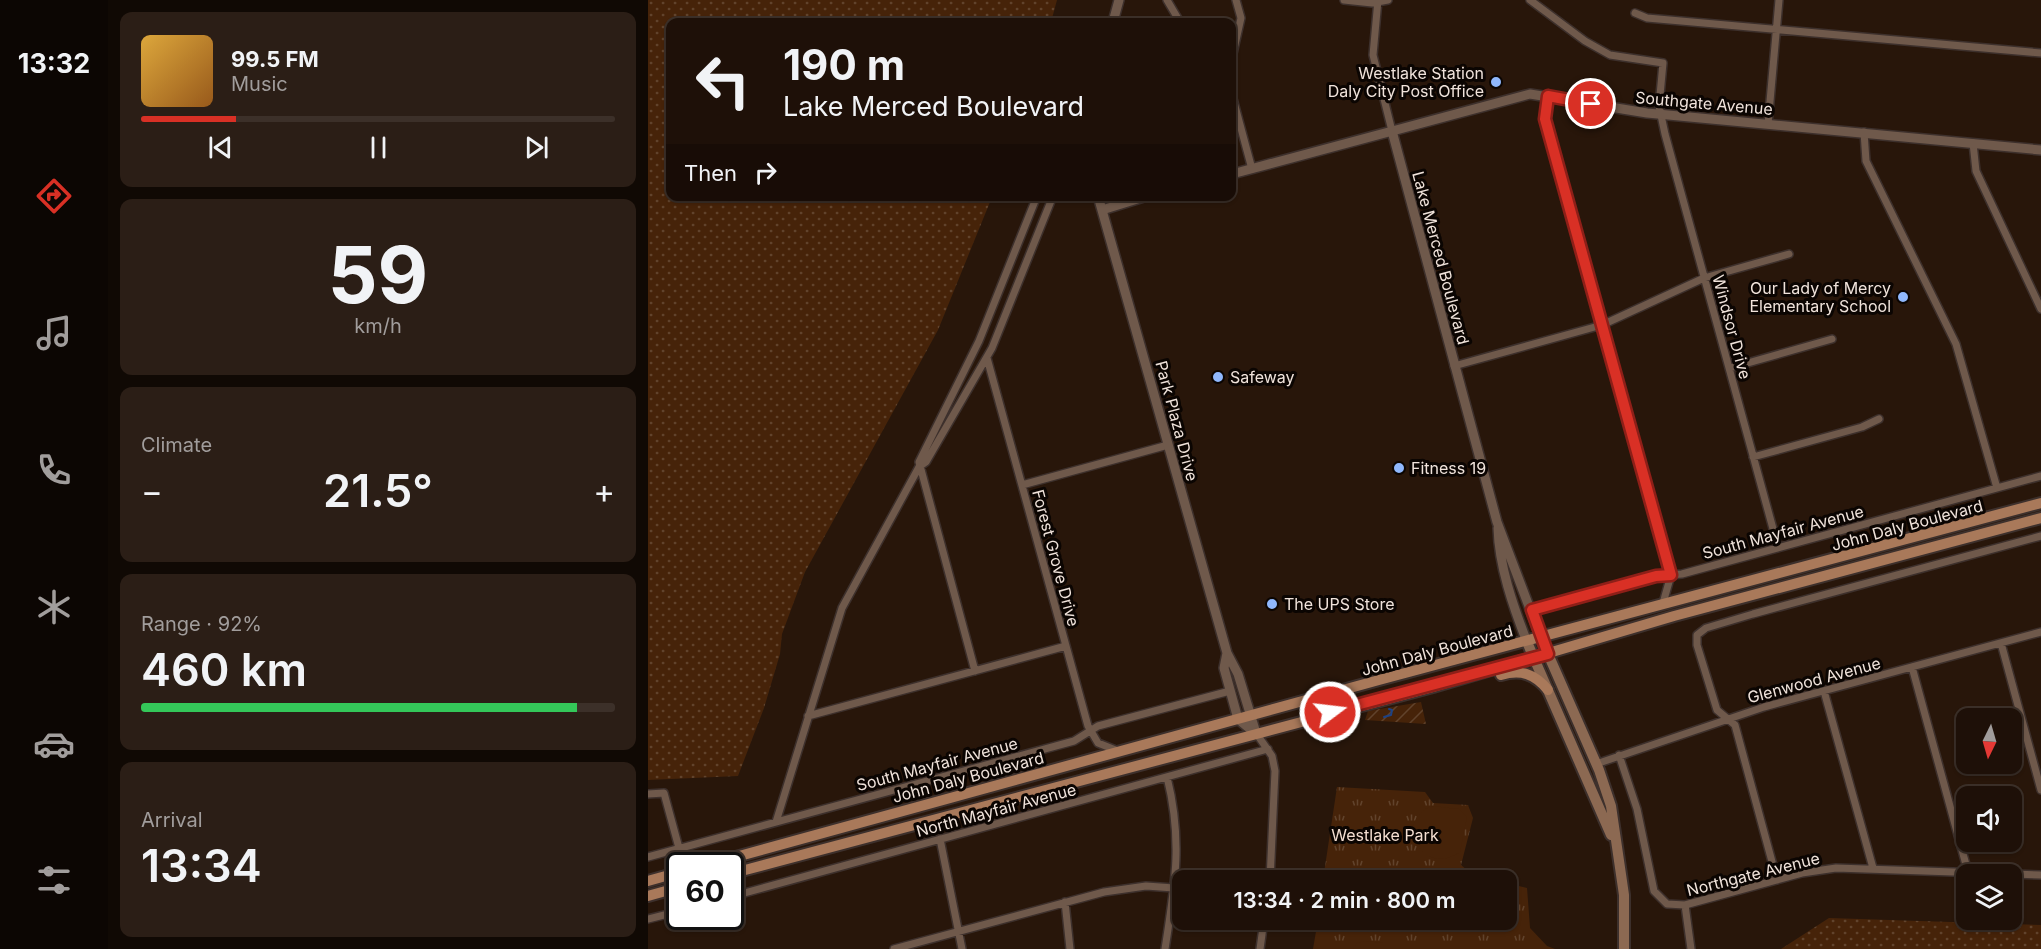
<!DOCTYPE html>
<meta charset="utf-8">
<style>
body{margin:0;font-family:Inter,sans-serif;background:#2b1e16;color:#f1f3f6;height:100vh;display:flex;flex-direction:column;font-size:22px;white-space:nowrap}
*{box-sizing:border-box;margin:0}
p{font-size:20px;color:#a19d9c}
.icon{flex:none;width:33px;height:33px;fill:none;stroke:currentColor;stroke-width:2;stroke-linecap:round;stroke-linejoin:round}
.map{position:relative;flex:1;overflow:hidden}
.drawer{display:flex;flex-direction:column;gap:12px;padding:12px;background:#100904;width:540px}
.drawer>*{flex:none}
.guide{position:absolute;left:18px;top:18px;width:570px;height:183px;border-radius:12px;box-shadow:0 2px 4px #0004,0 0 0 2px #3c3029;background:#1e1008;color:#f1f3f6;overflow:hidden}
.needle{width:39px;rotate:185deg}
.controls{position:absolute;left:1308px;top:708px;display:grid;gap:12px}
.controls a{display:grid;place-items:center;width:66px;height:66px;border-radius:12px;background:#1e1008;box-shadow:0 2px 4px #0004,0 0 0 2px #3c3029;font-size:30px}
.speed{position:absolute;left:18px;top:852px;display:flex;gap:12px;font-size:30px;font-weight:700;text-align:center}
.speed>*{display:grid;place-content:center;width:78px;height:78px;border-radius:50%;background:#1e1008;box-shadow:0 2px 4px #0004,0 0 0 2px #3c3029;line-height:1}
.speed .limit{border:3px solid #111;border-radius:9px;background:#fff;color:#111}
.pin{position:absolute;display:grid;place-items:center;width:51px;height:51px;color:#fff;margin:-26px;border:3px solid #fff;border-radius:50%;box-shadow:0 2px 6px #0007}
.me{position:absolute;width:66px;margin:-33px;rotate:75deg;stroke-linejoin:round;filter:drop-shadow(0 0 4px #0008)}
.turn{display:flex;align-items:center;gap:21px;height:126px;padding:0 18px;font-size:27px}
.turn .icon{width:78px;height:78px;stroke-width:2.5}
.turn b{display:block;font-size:42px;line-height:51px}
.then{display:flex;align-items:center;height:57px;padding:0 18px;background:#0003;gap:12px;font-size:22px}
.big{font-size:45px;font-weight:600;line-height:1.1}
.drawer .tile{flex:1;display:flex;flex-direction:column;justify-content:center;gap:9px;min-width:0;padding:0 21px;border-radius:12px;background:#2b1e16}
.drawer .dial{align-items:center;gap:0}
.dial b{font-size:78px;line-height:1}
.song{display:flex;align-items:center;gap:18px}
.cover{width:72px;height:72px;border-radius:9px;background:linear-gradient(135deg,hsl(40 70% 55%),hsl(30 70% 35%))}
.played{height:6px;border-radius:3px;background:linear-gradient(90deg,#d93025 20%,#3c3029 20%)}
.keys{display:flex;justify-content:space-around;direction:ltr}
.heat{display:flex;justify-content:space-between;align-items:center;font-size:33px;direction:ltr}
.charge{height:9px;border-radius:4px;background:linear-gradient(90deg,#34c759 92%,#3c3029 0)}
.trip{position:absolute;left:524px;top:870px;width:345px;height:60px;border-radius:12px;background:#1e1008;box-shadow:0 2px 4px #0004,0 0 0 2px #3c3029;font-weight:600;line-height:60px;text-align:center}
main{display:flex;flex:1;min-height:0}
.menu{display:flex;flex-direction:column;width:108px;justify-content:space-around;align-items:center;background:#0c0603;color:#a19d9c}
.menu .icon{width:42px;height:42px}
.menu .current{color:#d93025}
.menu b{font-size:27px;color:#f1f3f6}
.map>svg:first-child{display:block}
.grass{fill:url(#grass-dots)}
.park{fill:url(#park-tufts)}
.garden{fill:url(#garden-furrows)}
.pitch{fill:#462309}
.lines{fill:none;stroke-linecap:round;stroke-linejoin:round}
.stream{stroke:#1d4285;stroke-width:2}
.minor-casing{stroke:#3d302c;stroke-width:10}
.tertiary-casing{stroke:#3d302c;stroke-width:12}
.secondary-casing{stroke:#3d302c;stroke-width:14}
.primary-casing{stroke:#3d302c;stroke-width:14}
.minor{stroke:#6f594b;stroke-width:7}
.tertiary{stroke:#6f594b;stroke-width:9}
.secondary{stroke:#8c6952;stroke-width:10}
.primary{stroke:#a9795a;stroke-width:10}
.route-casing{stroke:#8d1f18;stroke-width:15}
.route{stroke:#d93025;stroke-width:10}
.poi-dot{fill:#90b8fd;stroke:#0b0502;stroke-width:2}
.labels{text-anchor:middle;stroke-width:6;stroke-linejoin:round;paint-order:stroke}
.poi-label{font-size:16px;fill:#f0e3db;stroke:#0b0502;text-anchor:start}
.street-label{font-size:16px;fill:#f0e3db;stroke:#0b0502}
.park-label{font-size:16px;fill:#f4ded1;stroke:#0b0502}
</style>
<main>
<nav class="menu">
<b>13:32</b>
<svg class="icon current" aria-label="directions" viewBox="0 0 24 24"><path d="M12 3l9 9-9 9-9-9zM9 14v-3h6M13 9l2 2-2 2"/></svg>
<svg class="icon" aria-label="music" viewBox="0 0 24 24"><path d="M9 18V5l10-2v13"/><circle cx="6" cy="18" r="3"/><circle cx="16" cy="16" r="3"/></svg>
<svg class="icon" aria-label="phone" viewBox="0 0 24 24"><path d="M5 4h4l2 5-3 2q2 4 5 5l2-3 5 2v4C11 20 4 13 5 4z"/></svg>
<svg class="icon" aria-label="climate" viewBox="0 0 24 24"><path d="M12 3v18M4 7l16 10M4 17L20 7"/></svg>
<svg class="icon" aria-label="car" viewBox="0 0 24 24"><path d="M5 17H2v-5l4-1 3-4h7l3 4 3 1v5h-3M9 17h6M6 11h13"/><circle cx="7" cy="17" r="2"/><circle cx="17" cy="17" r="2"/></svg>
<svg class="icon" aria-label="filters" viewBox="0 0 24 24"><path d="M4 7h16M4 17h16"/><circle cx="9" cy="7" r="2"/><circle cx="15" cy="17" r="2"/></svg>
</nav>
<section class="drawer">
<div class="tile">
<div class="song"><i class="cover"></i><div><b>99.5 FM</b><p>Music</p></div></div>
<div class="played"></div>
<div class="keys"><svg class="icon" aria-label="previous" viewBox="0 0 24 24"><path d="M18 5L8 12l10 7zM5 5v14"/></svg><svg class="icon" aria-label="pause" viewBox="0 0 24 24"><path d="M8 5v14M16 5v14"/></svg><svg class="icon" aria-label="next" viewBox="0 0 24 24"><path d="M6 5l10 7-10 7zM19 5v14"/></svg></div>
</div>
<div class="tile dial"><b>59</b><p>km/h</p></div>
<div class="tile"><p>Climate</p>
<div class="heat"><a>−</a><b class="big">21.5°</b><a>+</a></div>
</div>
<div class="tile"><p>Range · 92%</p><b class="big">460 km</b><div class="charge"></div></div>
<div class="tile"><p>Arrival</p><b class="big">13:34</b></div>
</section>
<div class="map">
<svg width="1393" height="949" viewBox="0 0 1393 949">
<defs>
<pattern id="grass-dots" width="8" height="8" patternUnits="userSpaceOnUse" patternTransform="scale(1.5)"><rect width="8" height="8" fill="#462309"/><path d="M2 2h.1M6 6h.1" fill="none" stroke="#61432c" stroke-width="1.8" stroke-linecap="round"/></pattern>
<pattern id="park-tufts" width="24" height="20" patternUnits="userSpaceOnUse" patternTransform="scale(1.5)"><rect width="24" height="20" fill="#462309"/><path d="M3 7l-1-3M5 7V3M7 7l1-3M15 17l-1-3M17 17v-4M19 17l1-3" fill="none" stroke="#61432c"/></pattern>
<pattern id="garden-furrows" width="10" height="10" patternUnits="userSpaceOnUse" patternTransform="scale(1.5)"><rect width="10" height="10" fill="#462309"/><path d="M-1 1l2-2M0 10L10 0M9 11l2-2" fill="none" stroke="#61432c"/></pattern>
</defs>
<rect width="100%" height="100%" fill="#28160a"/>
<!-- grass -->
<path class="grass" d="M0,0H409L403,22H22V196L344,197L290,330L157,572L134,634L132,654L116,708L90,776L0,780Z
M1181,918L1393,925V949H1133Z"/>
<!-- park -->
<path class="park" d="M689,787L777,792L785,803L820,805L825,818L813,865L820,871L850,880H675Z
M858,883L879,888L882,928L899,946L907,949H665L670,920H858Z"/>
<!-- garden -->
<path class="garden" d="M773,702L778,724L717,720L720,711Z"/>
<!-- pitch -->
<path class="pitch" d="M783,806L811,809L819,817L812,852C794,864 777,860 767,841C762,824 768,814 783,806Z
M717,941L735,943L742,949H705L709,943Z"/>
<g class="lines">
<!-- stream -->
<path class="stream" d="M736,717L743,715L744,710L741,709"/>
<defs>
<path id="minor" d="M519,0L532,22
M696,0L724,3L740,0
M730,0L725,55L744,131
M882,0L937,41L962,55L1015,63L1011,106L1017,134L1130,547
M987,13L999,18L1393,53
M584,58L593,18L588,0
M584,95L604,169
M900,96L897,119L1023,575L1015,603
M1120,124L1131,0
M1216,132L1218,161L1308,344L1349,488
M1325,143L1328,171L1393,309
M339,358L440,726L450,743L470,751
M806,366L954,325L1056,278L1141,254
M1082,368L1184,339
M1105,457L1214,427L1231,419
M374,485L520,445
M883,610L1008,576L1034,574L1393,476
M1353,643L1393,790
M1264,667L1320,872
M327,671L271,462L331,341L389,196
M1176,691L1225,868
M160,716L418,646
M608,733L624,756L627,771L622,880
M971,755L989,809L1006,891L1019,904L1037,905L1154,873L1188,868L1393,875
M948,764L1116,707L1393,632
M0,794L16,793L31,848
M128,822L194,608L271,467L278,462L344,348L405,196
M292,839L314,949
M0,857L426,741L450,726L582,691
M1129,880L1087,725L1069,710L1049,645V635L1058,628L1105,614L1393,536
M82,897L620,749
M417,902L422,949
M1037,905L1043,949
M0,919L32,911
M246,949L456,892L498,886L526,888
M517,949C527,885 535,841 519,777
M612,949L616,920"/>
<path id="tertiary" d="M465,22L471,0
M744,131L849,522L893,638
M584,174L882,94L999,113L1393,150
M450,196L579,653L590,674L608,733
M454,210L499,196
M850,528C851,566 865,606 879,642
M579,653L576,668L590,719L607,733"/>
<path id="secondary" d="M893,638L951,770L963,806L976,895V949
M879,642L963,835"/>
<path id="primary" d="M853,675C873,669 887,674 900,690
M55,866L731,680L1393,503
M82,874L785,687L1026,616L1393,518
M0,881L32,872
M0,896L32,887"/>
</defs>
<!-- minor casing -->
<use href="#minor" class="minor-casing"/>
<!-- tertiary casing -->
<use href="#tertiary" class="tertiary-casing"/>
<!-- secondary casing -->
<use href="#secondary" class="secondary-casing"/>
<!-- primary casing -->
<use href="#primary" class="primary-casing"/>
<!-- minor -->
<use href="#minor" class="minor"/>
<!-- tertiary -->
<use href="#tertiary" class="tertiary"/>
<!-- secondary -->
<use href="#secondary" class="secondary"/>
<!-- primary -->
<use href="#primary" class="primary"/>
</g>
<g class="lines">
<defs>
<path id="route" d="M682,712L900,654L884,610L1008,576L1023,575L897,119L900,96L943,104"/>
</defs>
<!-- route casing -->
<use href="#route" class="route-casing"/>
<!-- route -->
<use href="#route" class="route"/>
</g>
<!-- markers -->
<g class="poi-dot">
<circle cx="848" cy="82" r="6"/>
<circle cx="1255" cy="297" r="6"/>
<circle cx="570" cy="377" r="6"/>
<circle cx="751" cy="468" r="6"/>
<circle cx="624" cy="604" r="6"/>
</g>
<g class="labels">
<!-- poi labels -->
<g class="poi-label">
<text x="836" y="79" text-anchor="end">Westlake Station<tspan x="836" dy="18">Daly City Post Office</tspan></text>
<text x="1243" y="294" text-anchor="end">Our Lady of Mercy<tspan x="1243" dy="18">Elementary School</tspan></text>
<text x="582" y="383">Safeway</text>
<text x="763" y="474">Fitness 19</text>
<text x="636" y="610">The UPS Store</text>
</g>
<!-- street labels -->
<g class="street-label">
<text transform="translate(1056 103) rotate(5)" y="6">Southgate Avenue</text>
<text transform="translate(793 258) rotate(75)" y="6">Lake Merced Boulevard</text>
<text transform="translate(1084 327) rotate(75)" y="6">Windsor Drive</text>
<text transform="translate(529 421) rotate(75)" y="6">Park Plaza Drive</text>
<text transform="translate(1259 525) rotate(-15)" y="6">John Daly Boulevard</text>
<text transform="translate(1135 532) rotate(-15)" y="6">South Mayfair Avenue</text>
<text transform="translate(408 558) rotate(75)" y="6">Forest Grove Drive</text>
<text transform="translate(789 650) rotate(-15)" y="6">John Daly Boulevard</text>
<text transform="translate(1166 680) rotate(-15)" y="6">Glenwood Avenue</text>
<text transform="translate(289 764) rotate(-15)" y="6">South Mayfair Avenue</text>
<text transform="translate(320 777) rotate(-15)" y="6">John Daly Boulevard</text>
<text transform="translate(348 810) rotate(-15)" y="6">North Mayfair Avenue</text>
<text transform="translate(1105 874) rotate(-14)" y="6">Northgate Avenue</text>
</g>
<!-- park labels -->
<g class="park-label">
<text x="737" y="841">Westlake Park</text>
</g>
</g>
</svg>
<div class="controls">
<a><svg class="needle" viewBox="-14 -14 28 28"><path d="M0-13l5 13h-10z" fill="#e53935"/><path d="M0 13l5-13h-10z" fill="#a19d9c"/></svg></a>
<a><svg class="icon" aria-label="sound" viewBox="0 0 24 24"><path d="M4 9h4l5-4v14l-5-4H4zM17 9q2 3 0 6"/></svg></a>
<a><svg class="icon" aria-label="layers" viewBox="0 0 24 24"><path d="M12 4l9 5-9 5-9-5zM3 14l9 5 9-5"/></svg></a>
</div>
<div class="speed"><div class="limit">60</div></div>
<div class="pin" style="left:943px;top:104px;background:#d93025"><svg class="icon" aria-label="arrive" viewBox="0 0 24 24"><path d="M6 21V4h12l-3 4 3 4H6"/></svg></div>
<svg class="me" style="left:682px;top:712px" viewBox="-20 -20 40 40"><circle r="17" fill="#d93025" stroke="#fff" stroke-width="3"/><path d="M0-11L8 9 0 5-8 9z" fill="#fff"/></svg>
<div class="trip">13:34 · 2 min · 800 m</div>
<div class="guide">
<div class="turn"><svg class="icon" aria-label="left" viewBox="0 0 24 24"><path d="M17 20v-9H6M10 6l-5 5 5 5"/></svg><div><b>190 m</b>Lake Merced Boulevard</div></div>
<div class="then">Then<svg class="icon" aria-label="right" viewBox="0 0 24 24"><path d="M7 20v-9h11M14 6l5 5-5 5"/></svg></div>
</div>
</div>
</main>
